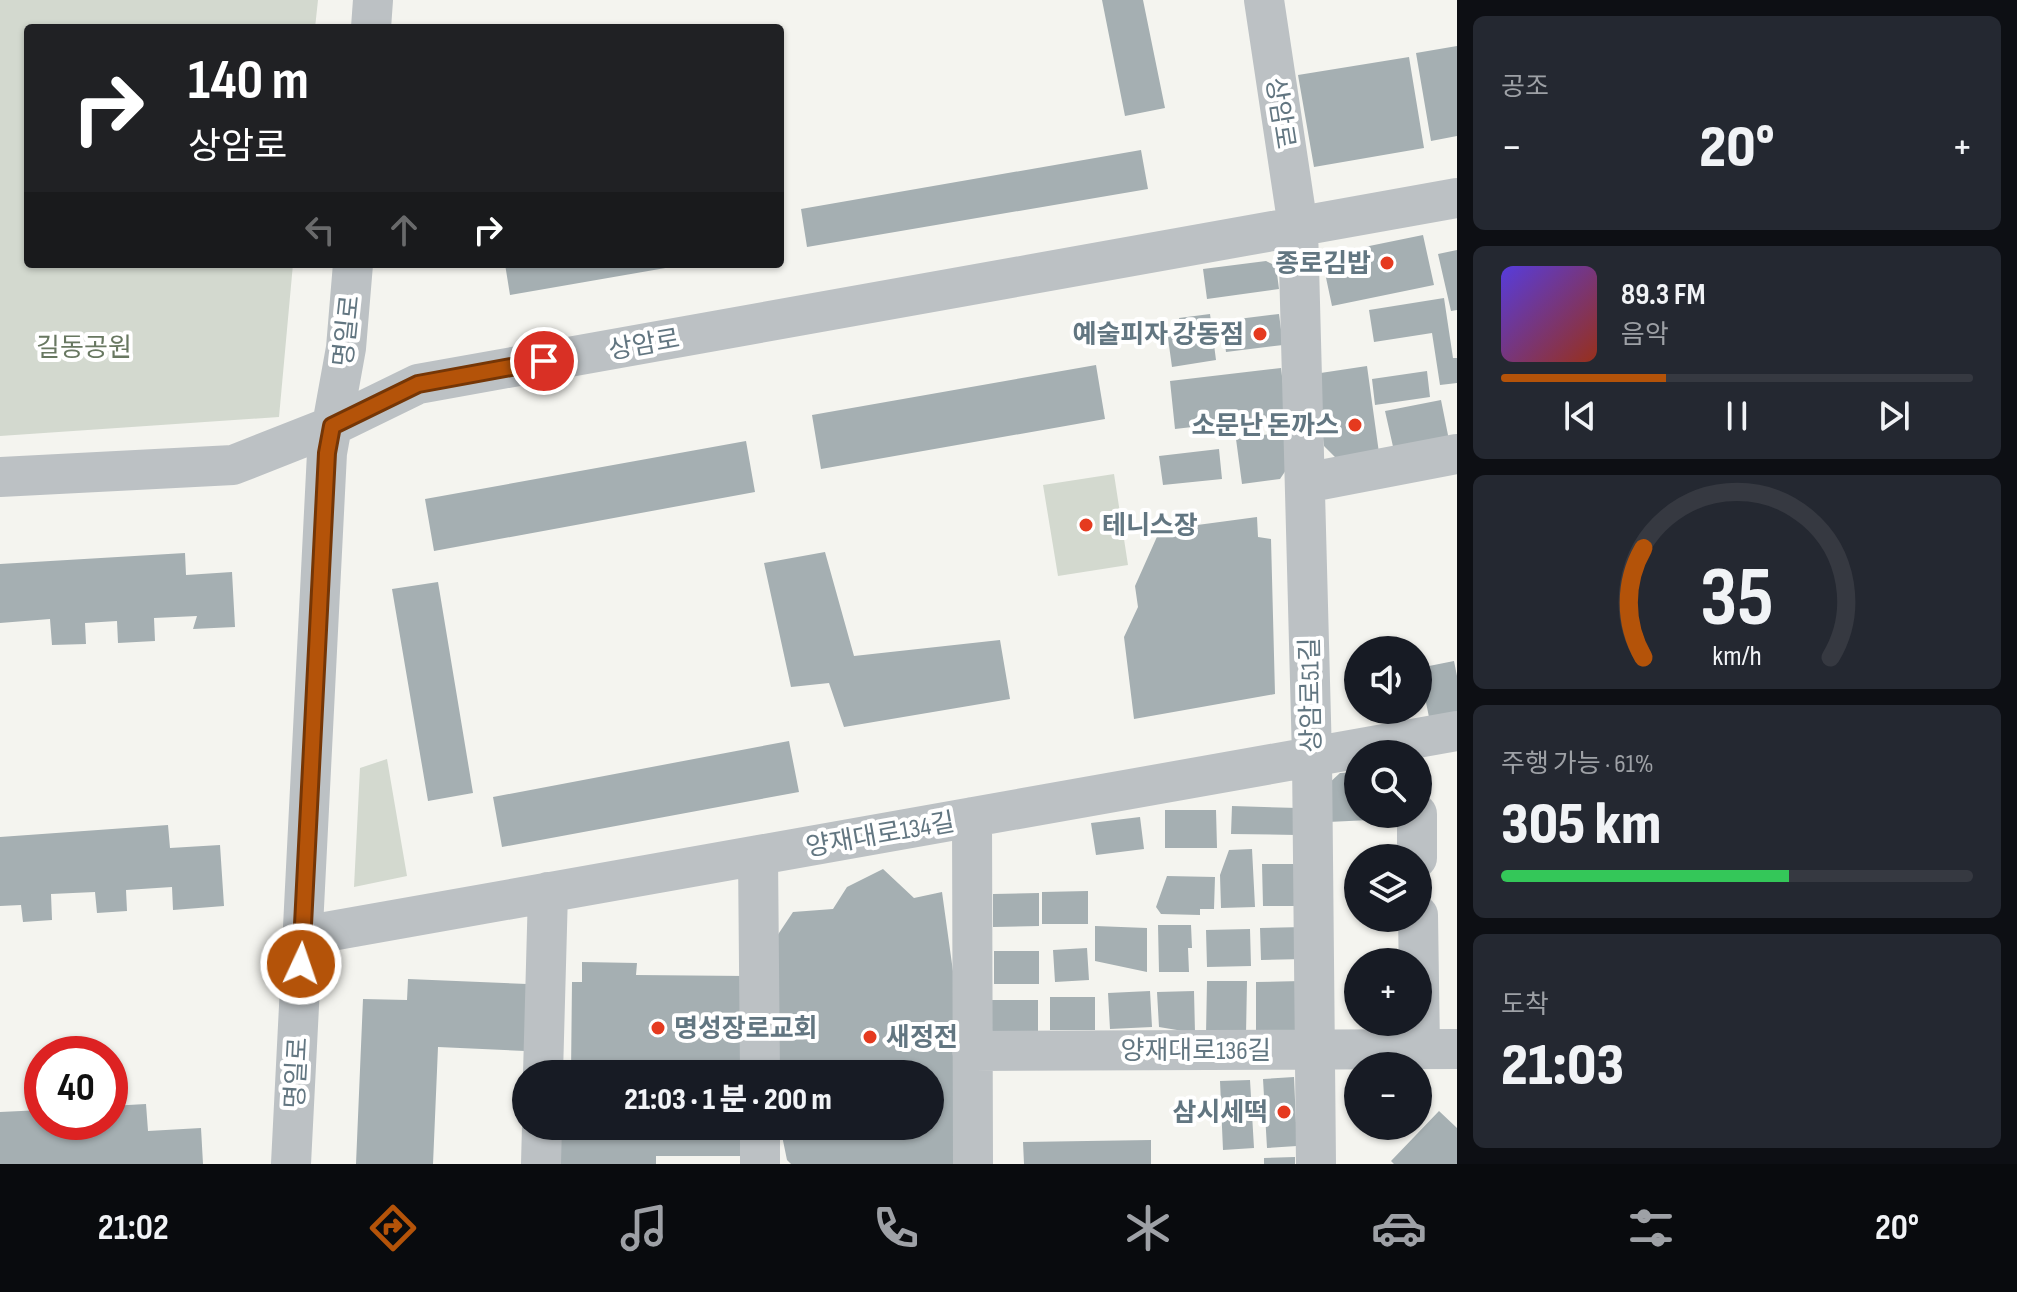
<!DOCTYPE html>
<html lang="ko">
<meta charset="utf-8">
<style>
body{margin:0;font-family:"Sofia Sans Condensed","Noto Sans KR",sans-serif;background:#242831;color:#f1f3f6;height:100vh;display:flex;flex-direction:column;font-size:30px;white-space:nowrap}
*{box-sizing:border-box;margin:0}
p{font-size:26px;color:#9ea1a6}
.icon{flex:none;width:44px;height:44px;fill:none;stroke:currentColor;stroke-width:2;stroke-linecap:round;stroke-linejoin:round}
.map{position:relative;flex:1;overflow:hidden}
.sheet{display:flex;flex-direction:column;gap:16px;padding:16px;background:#0d0f14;width:560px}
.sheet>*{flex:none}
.guide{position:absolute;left:24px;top:24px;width:760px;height:244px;border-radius:8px;box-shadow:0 2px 6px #0004;background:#202124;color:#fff;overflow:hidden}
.tools{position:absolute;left:1344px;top:636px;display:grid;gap:16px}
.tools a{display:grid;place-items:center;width:88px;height:88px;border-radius:50%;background:#171b24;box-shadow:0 2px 6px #0004;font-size:40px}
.speed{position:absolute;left:24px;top:1036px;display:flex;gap:16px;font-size:40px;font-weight:700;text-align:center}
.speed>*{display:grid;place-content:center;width:104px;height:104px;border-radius:50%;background:#171b24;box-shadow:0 2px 6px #0004;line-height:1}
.speed .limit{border:12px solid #d22;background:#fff;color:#111}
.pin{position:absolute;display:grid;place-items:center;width:68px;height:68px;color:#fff;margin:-34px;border:4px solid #fff;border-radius:50%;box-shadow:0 2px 8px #0007}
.me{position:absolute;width:88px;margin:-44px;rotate:3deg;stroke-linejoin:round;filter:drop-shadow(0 0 6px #0008)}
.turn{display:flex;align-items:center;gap:28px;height:168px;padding:0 32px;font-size:36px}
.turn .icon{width:104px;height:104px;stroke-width:2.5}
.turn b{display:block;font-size:56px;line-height:68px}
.lanes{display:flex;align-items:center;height:76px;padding:0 32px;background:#0003;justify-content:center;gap:40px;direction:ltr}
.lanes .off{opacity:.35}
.big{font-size:60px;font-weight:800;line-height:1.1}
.sheet .tile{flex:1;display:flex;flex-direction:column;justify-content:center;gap:12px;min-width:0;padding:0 28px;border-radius:12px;background:#242831}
.sheet .dial{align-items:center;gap:0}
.dial svg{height:208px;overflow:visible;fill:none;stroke:#363941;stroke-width:7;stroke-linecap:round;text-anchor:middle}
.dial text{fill:#f1f3f6;stroke:none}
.song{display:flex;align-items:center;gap:24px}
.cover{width:96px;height:96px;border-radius:12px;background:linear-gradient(135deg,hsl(250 70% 55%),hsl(10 70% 35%))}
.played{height:8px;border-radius:4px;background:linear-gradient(90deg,#b45309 35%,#363941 35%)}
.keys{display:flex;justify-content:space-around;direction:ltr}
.heat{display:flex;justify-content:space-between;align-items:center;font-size:44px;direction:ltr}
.charge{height:12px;border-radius:6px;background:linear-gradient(90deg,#34c759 61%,#363941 0)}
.trip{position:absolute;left:512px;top:1060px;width:432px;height:80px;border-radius:40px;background:#171b24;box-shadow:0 2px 6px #0004;font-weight:800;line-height:80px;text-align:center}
.tabs{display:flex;height:128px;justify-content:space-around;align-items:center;background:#090b0e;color:#9ea1a6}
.tabs .icon{width:56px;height:56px}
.tabs .active{color:#b45309}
.tabs b{font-size:36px;color:#f1f3f6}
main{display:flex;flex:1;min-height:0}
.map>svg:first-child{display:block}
.green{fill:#d3d9cf}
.building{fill:#a5afb2}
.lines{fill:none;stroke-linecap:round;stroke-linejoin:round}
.minor{stroke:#bcc1c4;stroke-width:40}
.route-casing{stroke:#753606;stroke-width:20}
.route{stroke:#b45309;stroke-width:14}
.poi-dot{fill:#e53a1f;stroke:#fff;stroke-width:3}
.labels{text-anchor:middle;stroke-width:8;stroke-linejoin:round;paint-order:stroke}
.street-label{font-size:26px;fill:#627681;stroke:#fff}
.poi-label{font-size:26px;font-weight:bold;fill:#627681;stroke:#fff;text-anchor:end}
.park-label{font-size:26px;fill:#687861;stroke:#fff}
</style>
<main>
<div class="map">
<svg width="1457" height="1164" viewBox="0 0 1457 1164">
<rect width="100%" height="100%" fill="#f4f4ef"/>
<!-- green -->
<path class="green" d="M0,0H318L315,28H28V264H293L279,417L0,436Z
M1114,474L1128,565L1058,576L1043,485Z
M387,759L407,876L354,887L360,768Z"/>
<!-- building -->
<path class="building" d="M1102,0H1143L1165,108L1125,116Z
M1457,46V136L1431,141L1416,53Z
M1409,57L1424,148L1314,167L1298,75Z
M1141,150L1148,189L807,247L801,209Z
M1423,235L1434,285L1332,306L1325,273L1335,253Z
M1457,250V310L1451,311L1438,254Z
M1266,261L1276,266L1279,289L1207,299L1203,269Z
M505,264H677V266L510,295Z
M1444,298L1453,358H1457V383L1440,385L1432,333L1374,342L1369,310Z
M1210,314L1216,360L1172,367L1167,331L1181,329L1179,318Z
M1279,314L1283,345L1226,352L1222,321Z
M1096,365L1105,419L821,469L812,415Z
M1367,366L1379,453L1337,459L1324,446L1314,374Z
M1281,368L1287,416L1175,429L1170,381Z
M1427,371L1430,397L1375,405L1372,379Z
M1441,400L1449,440L1394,451L1385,411Z
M1285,432L1290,464L1280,479L1242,484L1236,439Z
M746,441L755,492L434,551L425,499Z
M1219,449L1222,479L1163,485L1159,456Z
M1257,517L1258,537L1271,539L1275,694L1134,719L1124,637L1138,607L1135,586L1160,530Z
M825,552L854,656L1000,640L1010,699L844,727L829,683L791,687L764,563Z
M185,553L186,575L232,572L235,627L193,629L197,616L154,618L155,641L118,643L117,621L85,623L86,644L52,645L50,619L0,623V564Z
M438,582L473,793L428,801L392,589Z
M1454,661L1457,676V716L1430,722L1419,668Z
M789,741L799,792L502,847L493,797Z
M1358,772V814H1370V820L1328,822L1327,785L1340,773Z
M1232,806L1298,808L1297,835L1231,834Z
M1165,810H1216L1217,848H1165Z
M1140,817L1144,849L1096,855L1091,823Z
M168,825L170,848L220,845L224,906L173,910L172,887L126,890L127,911L97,913L95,892L51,894L52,920L23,922L21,905L0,906V837Z
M1252,849L1255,907L1221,908L1220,875L1229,850Z
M1262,864H1303V906H1263Z
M883,869L914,898L942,892L956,993L958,1164H791L787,1160L780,1126H930V1074H774L777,936L793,912L833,909L847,887Z
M1167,876L1215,877L1214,909H1200V915L1161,914L1156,907Z
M1088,891V924H1042V892Z
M1039,893V926L993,927V894Z
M1158,925H1191L1192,948H1188L1189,972H1159Z
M1095,926L1147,928V972L1095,961Z
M1304,927V959L1261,960L1260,928Z
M1250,929L1251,966L1207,967L1206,930Z
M1087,948L1089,980L1055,982L1053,950Z
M994,951H1039V984H994Z
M582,962L637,963L636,975L746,976L745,1074H571L572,982H582Z
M408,979L527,984L525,1051L438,1047L433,1164H356L363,999L407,1000Z
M1207,981H1247L1246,1035H1206Z
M1301,981L1302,1032H1256V982Z
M1150,991L1152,1027L1110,1029L1108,993Z
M1194,991L1195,1033L1159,1027L1157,992Z
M1050,997H1095V1030H1050Z
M992,1000H1038V1033H992Z
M1294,1077L1297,1146L1267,1148L1263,1079Z
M1250,1080L1254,1148L1223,1150L1220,1081Z
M146,1104L148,1131L201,1128L203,1164H0V1112L42,1110V1122H110V1106Z
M1439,1111L1457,1128V1164H1394L1391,1161Z
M556,1126H745L744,1156H656V1164H556Z
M1151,1140V1164H1024L1023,1142Z
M1295,1157V1164H1264V1158Z"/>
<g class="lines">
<!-- minor -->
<path class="minor" d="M1264,0L1298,227L1312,757L1316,1164
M371,28L373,0
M0,477L233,465L332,426L418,384L1457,198
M1305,483L1457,454
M1417,814V858
M972,817L973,1164
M758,855L760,1074
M1418,915L1420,1049
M303,936L1457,731
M972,1051L1457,1049
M543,1074L548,892
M760,1126V1164
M291,1164L327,453L346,348L353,264
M541,1164L542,1126"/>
</g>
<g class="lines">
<defs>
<path id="route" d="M301,964L327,453L332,426L418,384L544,361"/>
</defs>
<!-- route casing -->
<use href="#route" class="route-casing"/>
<!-- route -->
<use href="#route" class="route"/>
</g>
<!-- markers -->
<g class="poi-dot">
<circle cx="1387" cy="263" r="8"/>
<circle cx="1260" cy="334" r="8"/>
<circle cx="1355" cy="425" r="8"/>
<circle cx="1086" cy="525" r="8"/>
<circle cx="658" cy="1028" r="8"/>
<circle cx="870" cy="1037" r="8"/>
<circle cx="1284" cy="1112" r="8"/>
</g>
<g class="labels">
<!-- street labels -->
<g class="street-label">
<text transform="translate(1281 113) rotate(81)" y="9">상암로</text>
<text transform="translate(346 331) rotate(-84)" y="9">명일로</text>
<text transform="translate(644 344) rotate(-10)" y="9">상암로</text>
<text transform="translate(1310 695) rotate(-91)" y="9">상암로51길</text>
<text transform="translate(880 834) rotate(-10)" y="9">양재대로134길</text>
<text x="1196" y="1059">양재대로136길</text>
<text transform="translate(296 1073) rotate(-87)" y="9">명일로</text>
</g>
<!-- poi labels -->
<g class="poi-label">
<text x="1371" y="272">종로김밥</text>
<text x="1244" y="343">예술피자 강동점</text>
<text x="1339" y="434">소문난 돈까스</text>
<text x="1102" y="534" text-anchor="start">테니스장</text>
<text x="674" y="1037" text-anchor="start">명성장로교회</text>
<text x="886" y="1046" text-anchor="start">새정전</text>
<text x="1268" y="1121">삼시세떡</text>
</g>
<!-- park labels -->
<g class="park-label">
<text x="84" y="356">길동공원</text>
</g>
</g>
</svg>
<div class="tools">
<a><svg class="icon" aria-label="sound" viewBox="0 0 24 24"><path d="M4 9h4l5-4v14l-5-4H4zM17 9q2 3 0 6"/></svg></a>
<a><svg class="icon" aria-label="search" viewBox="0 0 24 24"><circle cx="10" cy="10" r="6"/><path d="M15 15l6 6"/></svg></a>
<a><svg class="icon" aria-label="layers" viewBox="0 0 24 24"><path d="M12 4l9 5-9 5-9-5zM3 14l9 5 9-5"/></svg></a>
<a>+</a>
<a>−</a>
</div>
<div class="speed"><div class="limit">40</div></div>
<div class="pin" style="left:544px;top:361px;background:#d93025"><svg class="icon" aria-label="arrive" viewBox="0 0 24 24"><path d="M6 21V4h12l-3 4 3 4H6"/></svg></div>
<svg class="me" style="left:301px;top:964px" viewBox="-20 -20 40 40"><circle r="17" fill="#b45309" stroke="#fff" stroke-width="3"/><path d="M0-11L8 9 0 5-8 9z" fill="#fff"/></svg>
<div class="trip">21:03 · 1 분 · 200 m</div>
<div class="guide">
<div class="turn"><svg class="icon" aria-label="right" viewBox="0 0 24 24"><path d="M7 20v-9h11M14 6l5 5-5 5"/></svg><div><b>140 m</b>상암로</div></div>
<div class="lanes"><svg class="icon off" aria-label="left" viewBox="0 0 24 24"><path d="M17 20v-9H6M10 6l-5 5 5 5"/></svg><svg class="icon off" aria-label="ahead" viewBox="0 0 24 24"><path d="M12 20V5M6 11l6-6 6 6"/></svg><svg class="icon" aria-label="right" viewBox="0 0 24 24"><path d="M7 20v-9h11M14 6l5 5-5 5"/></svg></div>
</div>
</div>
<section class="sheet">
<div class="tile"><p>공조</p>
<div class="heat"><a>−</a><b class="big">20°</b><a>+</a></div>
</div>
<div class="tile">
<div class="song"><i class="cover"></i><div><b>89.3 FM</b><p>음악</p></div></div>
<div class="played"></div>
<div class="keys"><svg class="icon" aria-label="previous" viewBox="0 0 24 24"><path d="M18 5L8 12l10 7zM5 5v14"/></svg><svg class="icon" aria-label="pause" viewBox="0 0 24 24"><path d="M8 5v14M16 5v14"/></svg><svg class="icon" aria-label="next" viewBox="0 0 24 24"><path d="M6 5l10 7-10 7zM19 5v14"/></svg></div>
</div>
<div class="tile dial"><svg viewBox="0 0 100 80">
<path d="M14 69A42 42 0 1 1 86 69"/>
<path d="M14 69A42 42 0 0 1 14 27" stroke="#b45309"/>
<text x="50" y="56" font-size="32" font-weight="700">35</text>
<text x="50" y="72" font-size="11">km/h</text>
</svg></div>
<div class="tile"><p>주행 가능 · 61%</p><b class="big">305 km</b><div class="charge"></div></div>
<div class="tile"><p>도착</p><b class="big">21:03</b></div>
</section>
</main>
<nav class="tabs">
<b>21:02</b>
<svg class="icon active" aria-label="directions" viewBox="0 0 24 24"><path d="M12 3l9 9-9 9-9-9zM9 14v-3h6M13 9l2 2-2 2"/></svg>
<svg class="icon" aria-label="music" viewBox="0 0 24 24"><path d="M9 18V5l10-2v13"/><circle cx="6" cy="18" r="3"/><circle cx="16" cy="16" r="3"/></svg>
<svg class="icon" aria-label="phone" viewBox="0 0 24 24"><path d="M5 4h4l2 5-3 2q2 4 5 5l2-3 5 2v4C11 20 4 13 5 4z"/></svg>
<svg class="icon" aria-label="climate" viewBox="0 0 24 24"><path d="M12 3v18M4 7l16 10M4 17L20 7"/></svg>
<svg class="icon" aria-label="car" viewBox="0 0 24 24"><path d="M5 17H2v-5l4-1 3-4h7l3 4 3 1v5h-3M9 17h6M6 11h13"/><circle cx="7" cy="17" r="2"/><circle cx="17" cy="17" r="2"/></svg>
<svg class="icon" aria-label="filters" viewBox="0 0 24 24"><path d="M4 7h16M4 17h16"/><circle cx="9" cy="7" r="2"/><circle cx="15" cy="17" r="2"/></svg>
<b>20°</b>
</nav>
